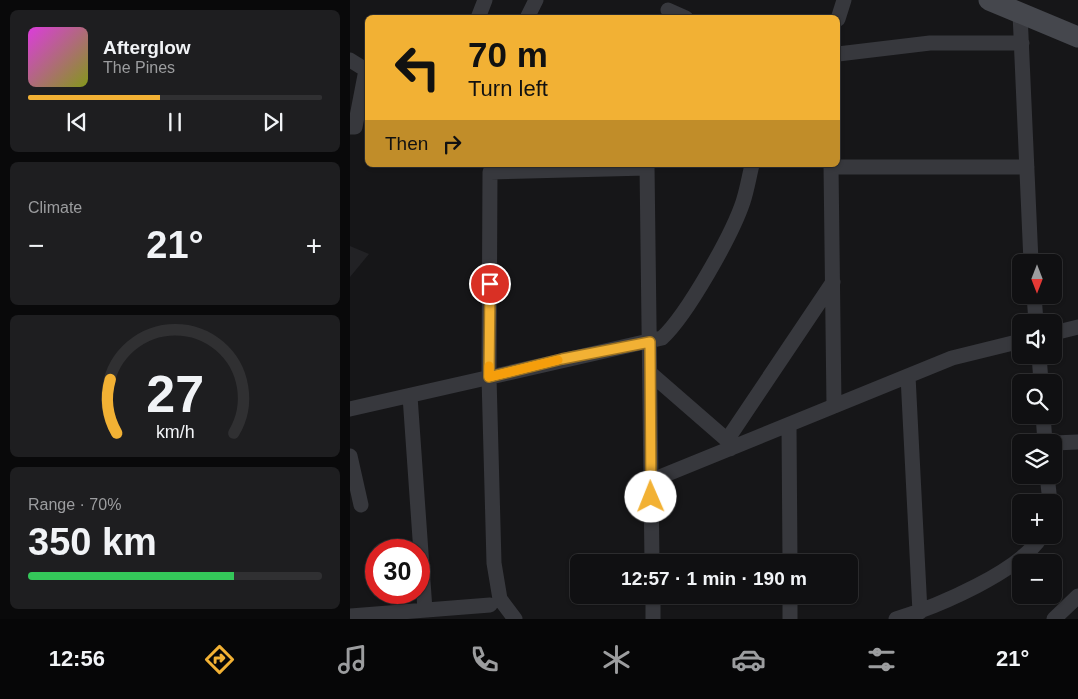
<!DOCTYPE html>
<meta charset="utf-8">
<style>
body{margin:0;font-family:Helvetica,sans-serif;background:#1e1e20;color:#f1f3f6;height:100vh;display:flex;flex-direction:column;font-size:19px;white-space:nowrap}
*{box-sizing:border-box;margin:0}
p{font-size:16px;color:#9c9d9f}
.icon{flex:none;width:28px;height:28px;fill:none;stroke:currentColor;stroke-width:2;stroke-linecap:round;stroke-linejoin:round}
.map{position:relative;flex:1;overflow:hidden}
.panel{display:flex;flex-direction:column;gap:10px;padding:10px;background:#09090a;width:350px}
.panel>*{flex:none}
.hud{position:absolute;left:15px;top:15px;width:475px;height:152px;border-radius:8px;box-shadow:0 1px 4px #0004,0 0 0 1px #303032;background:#f2b134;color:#111;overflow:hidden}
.needle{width:32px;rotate:180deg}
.controls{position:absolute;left:662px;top:254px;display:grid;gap:10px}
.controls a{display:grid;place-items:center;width:50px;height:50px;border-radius:8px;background:#101012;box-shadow:0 1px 4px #0004,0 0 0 1px #303032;font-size:25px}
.speed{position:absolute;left:15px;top:539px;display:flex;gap:10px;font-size:25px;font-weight:700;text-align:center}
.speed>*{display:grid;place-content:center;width:65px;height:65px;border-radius:50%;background:#101012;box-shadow:0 1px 4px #0004,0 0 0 1px #303032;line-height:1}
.speed .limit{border:8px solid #d22;background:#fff;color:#111}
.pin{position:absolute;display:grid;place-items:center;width:42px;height:42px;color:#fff;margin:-21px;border:2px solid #fff;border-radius:50%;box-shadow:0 1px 5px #0007}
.me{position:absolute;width:55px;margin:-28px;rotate:359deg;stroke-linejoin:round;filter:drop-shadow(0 0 4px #0008)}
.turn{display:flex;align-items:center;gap:18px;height:105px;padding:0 20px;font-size:22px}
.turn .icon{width:65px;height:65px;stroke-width:2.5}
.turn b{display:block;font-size:35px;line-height:42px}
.then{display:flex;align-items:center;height:48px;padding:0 20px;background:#0003;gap:10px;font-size:19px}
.big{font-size:38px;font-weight:600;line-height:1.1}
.panel .widget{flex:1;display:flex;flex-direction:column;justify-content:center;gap:8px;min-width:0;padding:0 18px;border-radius:8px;background:#1e1e20}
.panel .dial{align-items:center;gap:0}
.dial svg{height:130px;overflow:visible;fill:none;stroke:#303032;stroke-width:7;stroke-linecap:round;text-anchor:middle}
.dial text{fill:#f1f3f6;stroke:none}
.song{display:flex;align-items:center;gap:15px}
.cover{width:60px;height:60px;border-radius:8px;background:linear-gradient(135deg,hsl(300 70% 55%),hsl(70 70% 35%))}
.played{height:5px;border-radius:2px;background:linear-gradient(90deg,#f2b134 45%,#303032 45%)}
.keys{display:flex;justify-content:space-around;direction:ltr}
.heat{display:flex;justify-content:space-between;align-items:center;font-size:28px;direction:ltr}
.charge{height:8px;border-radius:4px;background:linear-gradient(90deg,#34c759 70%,#303032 0)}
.trip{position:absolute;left:220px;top:554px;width:288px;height:50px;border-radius:8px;background:#101012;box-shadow:0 1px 4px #0004,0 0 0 1px #303032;font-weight:600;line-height:50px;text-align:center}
.tab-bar{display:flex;height:80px;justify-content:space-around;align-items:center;background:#060607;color:#9c9d9f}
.tab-bar .icon{width:35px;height:35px}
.tab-bar .selected{color:#f2b134}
.tab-bar b{font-size:22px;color:#f1f3f6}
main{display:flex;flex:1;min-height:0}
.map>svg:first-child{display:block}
.built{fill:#222225}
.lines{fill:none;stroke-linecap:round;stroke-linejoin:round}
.street{stroke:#37383d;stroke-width:15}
.secondary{stroke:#45474d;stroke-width:21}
.route-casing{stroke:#9d7322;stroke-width:12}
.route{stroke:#f2b134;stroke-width:9}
.slow{stroke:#f59e0b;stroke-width:9}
</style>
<main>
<section class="panel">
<div class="widget">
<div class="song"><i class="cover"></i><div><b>Afterglow</b><p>The Pines</p></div></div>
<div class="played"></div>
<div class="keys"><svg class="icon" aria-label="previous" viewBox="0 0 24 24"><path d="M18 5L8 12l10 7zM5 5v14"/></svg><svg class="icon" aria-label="pause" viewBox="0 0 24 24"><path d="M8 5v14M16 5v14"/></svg><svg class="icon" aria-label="next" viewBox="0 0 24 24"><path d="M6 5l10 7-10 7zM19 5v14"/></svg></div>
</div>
<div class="widget"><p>Climate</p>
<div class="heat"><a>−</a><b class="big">21°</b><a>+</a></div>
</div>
<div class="widget dial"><svg viewBox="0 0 100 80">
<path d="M14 69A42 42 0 1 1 86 69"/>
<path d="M14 69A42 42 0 0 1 10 36" stroke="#f2b134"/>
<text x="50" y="56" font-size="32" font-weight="700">27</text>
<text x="50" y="72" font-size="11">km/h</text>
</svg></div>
<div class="widget"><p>Range · 70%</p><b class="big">350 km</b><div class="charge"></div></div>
</section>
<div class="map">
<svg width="728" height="619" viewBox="0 0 728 619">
<rect width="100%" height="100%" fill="#161618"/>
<!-- built -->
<path class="built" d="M0,246L19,254L0,277Z"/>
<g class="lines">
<!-- street -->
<path class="street" d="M318,10L336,18
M670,13L681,262
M128,18L135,0
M177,18L186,0
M488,19L494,0
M488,54L580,43H672
M0,60L16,70L5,127H0
M297,165L302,562
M481,165L484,406
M481,167H677
M684,295L686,322
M704,333L728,327
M689,355L691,382
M300,373L377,440
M558,376L570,612
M60,396L75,610
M0,409L312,338C337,315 382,235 393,202C397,190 399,177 402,165
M693,415L695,442
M439,425L440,562
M704,443L728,442
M380,449L377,440L483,282
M0,456L11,505
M697,475L700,502
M300,481L602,358L671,341
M303,595V619
M440,595V619
M0,616L140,605
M165,619L150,599L144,563L139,377L140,172L297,168
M546,619C586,607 672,571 692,535
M704,619L728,596"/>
<!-- secondary -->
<path class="secondary" d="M639,0L728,37"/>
</g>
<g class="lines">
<defs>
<path id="route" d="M140,284L139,377L212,359L300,342L301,497"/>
</defs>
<!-- route casing -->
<use href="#route" class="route-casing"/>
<!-- route -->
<use href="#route" class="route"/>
<!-- slow -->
<path class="slow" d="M139,366V377L208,360"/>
</g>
</svg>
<div class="controls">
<a><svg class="needle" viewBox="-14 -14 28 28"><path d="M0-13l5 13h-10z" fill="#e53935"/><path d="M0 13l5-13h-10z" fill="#9c9d9f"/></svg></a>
<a><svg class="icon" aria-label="sound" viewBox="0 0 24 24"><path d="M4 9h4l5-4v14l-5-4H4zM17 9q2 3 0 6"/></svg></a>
<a><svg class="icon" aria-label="search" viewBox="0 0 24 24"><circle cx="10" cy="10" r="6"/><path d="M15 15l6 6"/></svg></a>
<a><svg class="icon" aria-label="layers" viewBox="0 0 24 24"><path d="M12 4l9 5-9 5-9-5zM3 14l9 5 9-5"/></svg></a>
<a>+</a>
<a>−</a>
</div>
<div class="speed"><div class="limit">30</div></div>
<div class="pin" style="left:140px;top:284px;background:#d93025"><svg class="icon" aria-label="arrive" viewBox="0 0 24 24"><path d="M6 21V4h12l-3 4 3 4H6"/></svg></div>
<svg class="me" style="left:301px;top:497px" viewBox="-20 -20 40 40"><circle r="19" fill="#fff"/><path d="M0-13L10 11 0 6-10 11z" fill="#f2b134"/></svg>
<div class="trip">12:57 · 1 min · 190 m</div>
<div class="hud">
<div class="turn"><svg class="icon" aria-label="left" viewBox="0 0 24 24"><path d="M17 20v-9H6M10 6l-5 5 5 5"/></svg><div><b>70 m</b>Turn left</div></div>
<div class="then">Then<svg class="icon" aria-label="right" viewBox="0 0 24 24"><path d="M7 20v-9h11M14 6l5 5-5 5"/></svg></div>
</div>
</div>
</main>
<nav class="tab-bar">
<b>12:56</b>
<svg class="icon selected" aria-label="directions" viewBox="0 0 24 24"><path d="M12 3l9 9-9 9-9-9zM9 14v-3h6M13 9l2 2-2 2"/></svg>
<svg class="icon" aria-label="music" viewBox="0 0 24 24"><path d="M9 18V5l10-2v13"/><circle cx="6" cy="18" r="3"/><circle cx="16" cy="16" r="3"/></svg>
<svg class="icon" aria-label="phone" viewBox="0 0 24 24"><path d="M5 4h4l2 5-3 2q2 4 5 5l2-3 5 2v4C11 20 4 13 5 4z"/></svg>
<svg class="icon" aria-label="climate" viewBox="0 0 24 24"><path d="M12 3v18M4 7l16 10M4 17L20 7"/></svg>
<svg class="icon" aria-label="car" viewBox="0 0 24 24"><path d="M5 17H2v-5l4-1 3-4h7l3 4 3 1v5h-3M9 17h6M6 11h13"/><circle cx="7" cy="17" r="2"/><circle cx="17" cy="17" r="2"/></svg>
<svg class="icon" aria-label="filters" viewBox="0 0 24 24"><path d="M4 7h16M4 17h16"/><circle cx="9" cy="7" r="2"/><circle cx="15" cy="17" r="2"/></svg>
<b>21°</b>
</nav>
